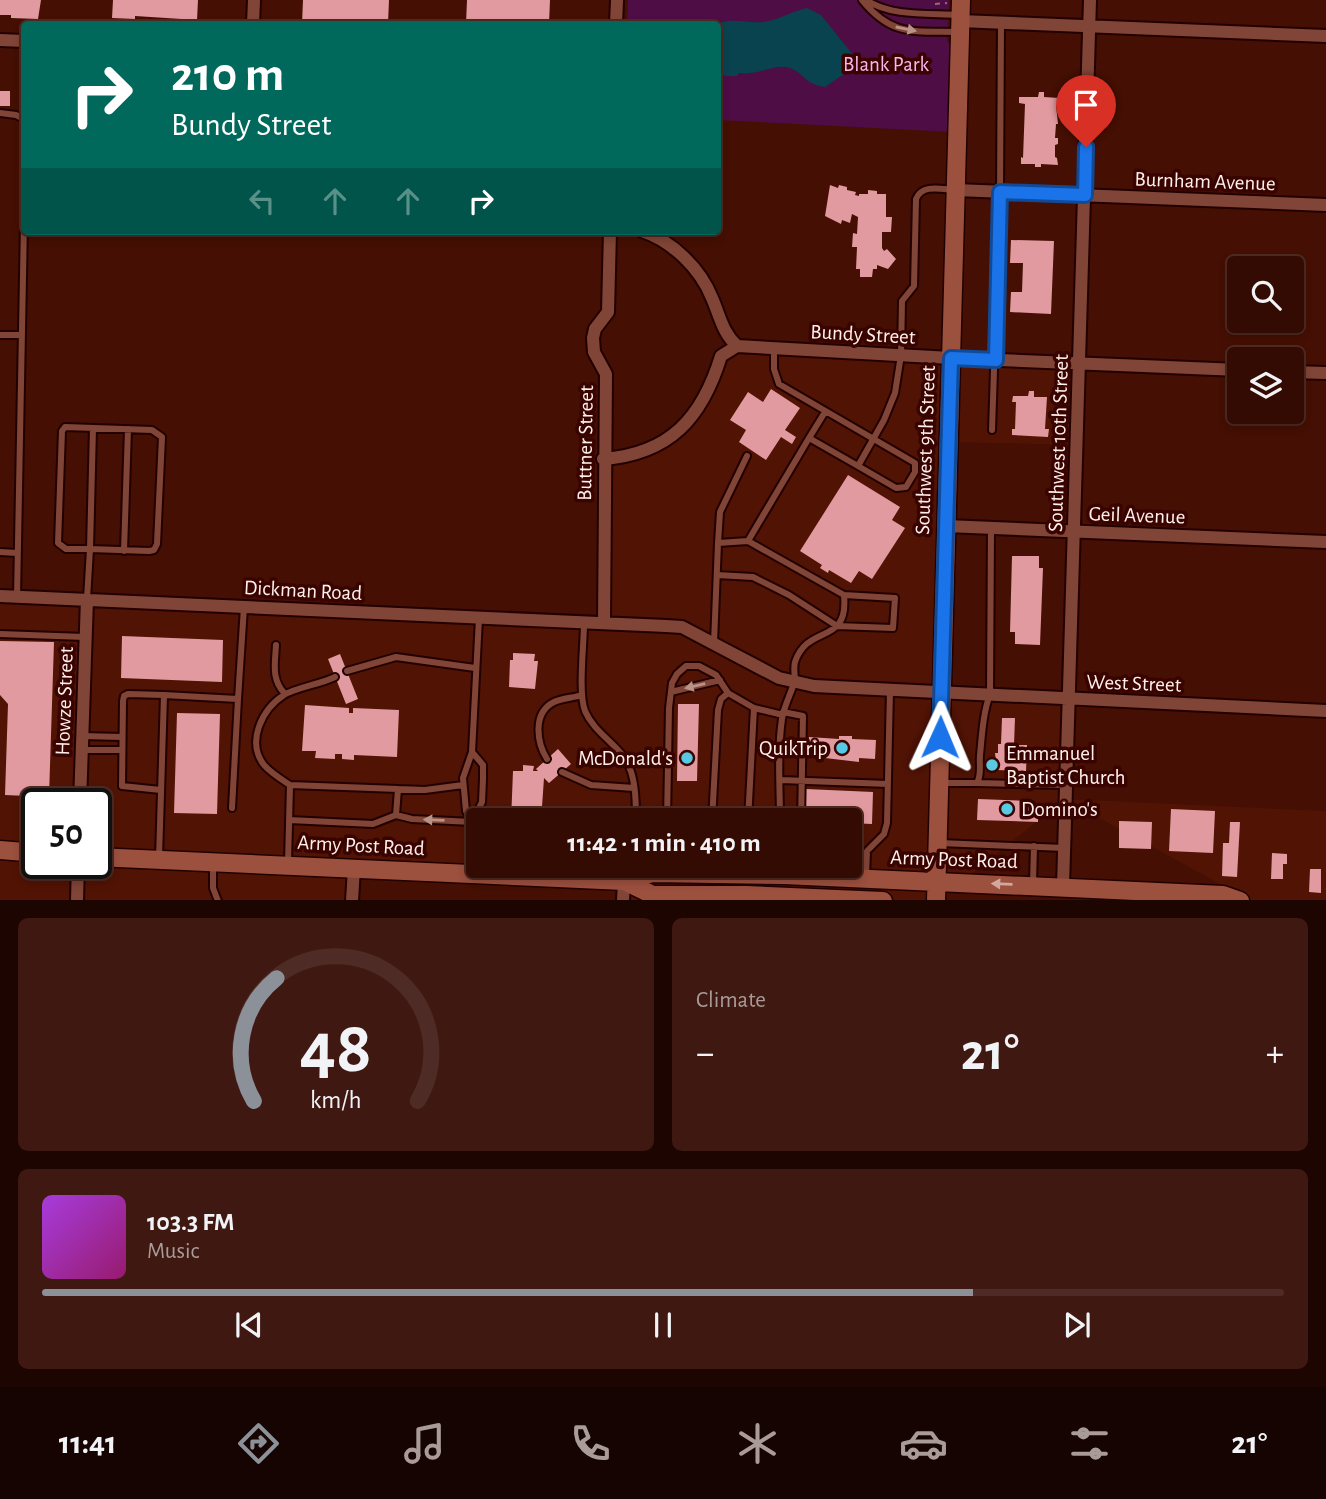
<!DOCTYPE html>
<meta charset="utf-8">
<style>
body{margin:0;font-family:"Alegreya Sans",sans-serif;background:#3f1911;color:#f1f3f6;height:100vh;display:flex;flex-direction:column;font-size:26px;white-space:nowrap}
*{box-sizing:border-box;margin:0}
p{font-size:23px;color:#a99b99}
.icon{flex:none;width:38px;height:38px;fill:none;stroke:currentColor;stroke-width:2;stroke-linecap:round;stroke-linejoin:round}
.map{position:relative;height:900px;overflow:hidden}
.side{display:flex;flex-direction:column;gap:18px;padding:18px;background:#1d0601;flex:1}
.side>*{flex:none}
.hud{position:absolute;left:21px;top:21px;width:700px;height:214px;border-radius:7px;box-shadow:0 4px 10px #0003,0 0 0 2px #4e2b24;background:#00695c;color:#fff;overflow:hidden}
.tools{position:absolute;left:1227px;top:256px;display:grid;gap:14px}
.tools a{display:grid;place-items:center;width:77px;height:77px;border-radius:7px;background:#340b02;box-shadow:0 4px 10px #0003,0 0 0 2px #4e2b24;font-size:35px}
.speed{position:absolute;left:21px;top:788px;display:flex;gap:14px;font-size:35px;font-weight:700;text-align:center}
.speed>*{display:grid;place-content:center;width:91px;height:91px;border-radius:50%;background:#340b02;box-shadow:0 4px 10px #0003,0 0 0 2px #4e2b24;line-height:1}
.speed .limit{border:4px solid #111;border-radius:10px;background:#fff;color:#111}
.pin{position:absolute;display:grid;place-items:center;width:60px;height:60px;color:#fff;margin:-72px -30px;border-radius:50% 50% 50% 0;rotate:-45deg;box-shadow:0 0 7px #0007}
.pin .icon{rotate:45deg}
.me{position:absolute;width:77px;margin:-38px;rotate:1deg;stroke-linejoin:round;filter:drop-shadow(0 0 5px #0008)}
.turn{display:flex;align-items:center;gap:24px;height:147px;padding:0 35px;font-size:32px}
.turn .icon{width:91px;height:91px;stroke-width:2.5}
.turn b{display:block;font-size:49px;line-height:60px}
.lanes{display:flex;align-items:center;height:66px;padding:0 35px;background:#0003;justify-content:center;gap:35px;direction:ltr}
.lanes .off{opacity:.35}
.big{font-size:52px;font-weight:600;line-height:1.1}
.side .card{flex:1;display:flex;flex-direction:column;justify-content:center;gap:10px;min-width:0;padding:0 24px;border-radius:10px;background:#3f1911}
.side .dial{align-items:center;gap:0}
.dial svg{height:182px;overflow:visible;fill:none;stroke:#4e2b24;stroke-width:7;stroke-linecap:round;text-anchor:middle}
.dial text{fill:#f1f3f6;stroke:none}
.song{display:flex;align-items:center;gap:21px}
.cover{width:84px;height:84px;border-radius:10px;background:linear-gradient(135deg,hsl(280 70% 55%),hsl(320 70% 35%))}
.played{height:7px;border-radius:4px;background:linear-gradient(90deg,#8c9099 75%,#4e2b24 75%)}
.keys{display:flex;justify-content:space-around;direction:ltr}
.heat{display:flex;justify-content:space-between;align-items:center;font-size:38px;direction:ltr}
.side .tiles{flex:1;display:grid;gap:18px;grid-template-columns:1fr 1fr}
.card:last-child{grid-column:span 2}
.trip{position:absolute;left:466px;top:808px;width:396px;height:70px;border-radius:7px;background:#340b02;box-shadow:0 4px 10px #0003,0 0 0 2px #4e2b24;font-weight:600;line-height:70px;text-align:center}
.dock{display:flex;height:112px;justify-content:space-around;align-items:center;background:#150401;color:#a99b99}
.dock .icon{width:49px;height:49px}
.dock .on{color:#8c9099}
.dock b{font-size:32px;color:#f1f3f6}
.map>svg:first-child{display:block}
.built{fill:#511304;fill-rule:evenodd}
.green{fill:#4e0d45}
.water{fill:#09434f}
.building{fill:#e19a9f}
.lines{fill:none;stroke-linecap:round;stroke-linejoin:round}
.lane-casing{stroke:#230000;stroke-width:10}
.street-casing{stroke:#230000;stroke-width:16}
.secondary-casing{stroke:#230000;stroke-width:21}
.path{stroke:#956f67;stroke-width:2;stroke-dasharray:5 5;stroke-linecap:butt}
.lane{stroke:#804536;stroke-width:6}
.street{stroke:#804536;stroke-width:12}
.secondary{stroke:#9c503e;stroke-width:18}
.oneway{fill:#b99288}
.oneway2{fill:#d2a89e}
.route-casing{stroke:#114b97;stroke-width:18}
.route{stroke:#1a73e8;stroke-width:12}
.poi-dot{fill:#57c9e2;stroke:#390400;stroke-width:2.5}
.labels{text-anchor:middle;stroke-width:7;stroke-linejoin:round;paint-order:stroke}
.park-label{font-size:21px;fill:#fbb5eb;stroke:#390400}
.street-label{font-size:21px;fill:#fff0ec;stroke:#390400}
.poi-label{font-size:21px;fill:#fff0ec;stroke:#390400;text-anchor:end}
</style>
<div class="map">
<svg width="1326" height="901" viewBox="0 0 1326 901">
<rect width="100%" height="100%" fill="#450f03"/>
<!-- built -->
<path class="built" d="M727,351L1080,363L1077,445L949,442L941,692L1070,700L1066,799L1326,811V900H1249L1065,799L939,900H623L624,881L354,868L352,900L0,901V596L603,622V459L677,433ZM37,803H96V863H37ZM478,821H849V866H478Z"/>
<!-- green -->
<path class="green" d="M628,0H949L947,41L953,47L952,132L718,120V24H627Z"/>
<!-- water -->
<path class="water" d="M807,8L821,15L858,61L866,65V68L844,74L825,87C804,84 804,73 790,68C776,63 758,76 739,73L737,76H726L718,72V24C731,17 749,24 763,22C779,20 792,11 807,8Z"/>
<!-- building -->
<path class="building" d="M0,0H41L38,19L11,18V15H0Z
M113,0H198L197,20L135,16V19L112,18Z
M303,0H389L388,24H302Z
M467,0H550L549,24H466Z
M0,91H10V106H0Z
M1039,92H1044V97L1059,98V104L1056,105L1058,124H1056L1055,138H1058V144L1055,145V157L1057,158L1058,165L1041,164V167H1035V164H1021V157L1023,158L1025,104L1019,103V97H1038Z
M830,185L838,188L839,185L847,187V190L856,192L855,195L859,196V194H868V190L877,191V194H886V217H892L891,232H882V248L884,251L887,249L896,259L888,269L877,265V269H873L872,277H860V269H856L857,247H852L853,233L857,234L858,217L852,214L850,223L842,220L841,224L825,216Z
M1011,240L1054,241L1051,314L1010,312L1011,292H1022L1023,263H1010Z
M771,389L800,408L785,430L796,437L792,444L781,437L766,460L739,442L746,430L730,420L748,392L763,402Z
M1029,391H1034V397H1047L1045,429H1049L1048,437L1012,435V429H1015L1016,402H1012L1013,396H1028Z
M848,475L900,507L892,520L905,528L872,579L859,571L851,583L829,570L828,573L820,568L822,565L800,551Z
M1012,556H1039V568H1043L1040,645L1015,644V632H1010Z
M122,636L223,640L222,682L121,678Z
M0,641L54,642L49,797L5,795L8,704L0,695Z
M513,653L535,654L534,661H538L535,689L509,687L510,660H513Z
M340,654L358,699L346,704L328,659Z
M678,704H699L697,781H677Z
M305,705L349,708V713H353V708L399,710L397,757L354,755V760L342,759V754H335V759L315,758L316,751H302Z
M177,713L220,714L217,814L174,813Z
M1002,718H1015L1014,745H1027L1026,771L997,770L995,753H998V744H1001Z
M839,736H852V739L876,740L875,759L859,758V762L808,756L809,737L839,739Z
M558,749L571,764L549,783L544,778L541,821H511L513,771H523V765L534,766L533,771H538L536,769Z
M806,789L873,792L872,824L849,823V821H805Z
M978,799L1032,801V808H1038V822L977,820Z
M1171,809L1215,811L1213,853L1169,851Z
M1119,821L1152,822L1151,849L1119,848Z
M1230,822H1240L1237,877L1222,876L1223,843H1229Z
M1272,853L1287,854V864H1283V879H1271Z
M1310,869H1321V893L1309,892Z"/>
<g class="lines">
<defs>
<path id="lane" d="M862,0C892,37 914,31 957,32
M866,0C892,17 929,13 959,15
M0,113L16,115L24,119
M0,335H21
M774,348V369L779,384L915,463V472L906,487L896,488L858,466
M992,430L1000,192L1001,23
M809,438L825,412
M718,543L720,512L747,456
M124,551L128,429
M0,552L17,553
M717,575L753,577L789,595L837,626L893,628L895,598L844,595
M17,597L24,223
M87,599L90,549L149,551L154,550L157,544L162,437L152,430L65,427L62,431L58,543L66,549H90L93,428
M584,623C584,645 578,692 585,711C593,730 612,741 624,757C636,774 636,801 636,821
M0,634L85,637
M714,643L718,543L748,541
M276,645C275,664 271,679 285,694
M347,671L396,657L475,668
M671,692L720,680
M783,712L803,716L801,821
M82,736L122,737
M82,750H122
M547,759C537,743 532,713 554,702C562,698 573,698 582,695
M562,772L591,785L634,788
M781,780L888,784
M943,783H977C982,774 979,765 980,755C982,735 983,713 990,694L991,528
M977,783L1066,785
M290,785L425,790L463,785
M161,790L122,786L123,701L124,696L128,694L164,695
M232,808L238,699
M396,815L398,789
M559,819L636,820
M289,820L373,824L396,815L412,819L472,822
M667,821L669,708L672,683L677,674L686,666H699L716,675L728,693
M712,821L718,710L721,699L728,693L754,708L783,715
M748,821L754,708
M780,821C780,788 777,752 782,719C784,706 790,696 794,683C796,677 793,669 795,662C808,623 849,646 844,595L748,541L809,438L858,466L884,420L895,393L901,355L902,301L914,286L916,199C922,184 940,189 954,190
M472,822L466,811L463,778L472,752L479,618
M940,843L1064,848
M159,858L164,695L238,699L244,607
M288,863L290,785C281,779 271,773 264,765C246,742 262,709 284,695C295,688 321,684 335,677
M213,864V888L218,901
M470,871L472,822L482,802L483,779V765L472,752
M866,876L867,851L884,834L887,823L890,690
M1033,883L1034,846"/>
<path id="street" d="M960,21L1326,36
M253,24L254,0
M616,24L617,0
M0,40L24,41
M956,190L1326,205
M642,231C672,241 700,268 712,298C720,316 722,332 737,346
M1292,372L1326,373
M603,459C670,454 702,418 721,356L737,346L951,358L1239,370
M946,526L1326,542
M0,596L666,626L682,627L779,678L814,686L1326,711
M604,622L606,374L594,352L593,338L595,329L608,312L610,231
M80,803L87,599
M1063,886L1090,0
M77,901L78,863
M352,901L354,868
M623,901L624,881"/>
<path id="secondary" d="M0,850L37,853
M96,857L624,881L652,873L784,875L1223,895L1240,901
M624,881L653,895H746L883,901
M936,901L961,0"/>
</defs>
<!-- lane casing -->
<use href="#lane" class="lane-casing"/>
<!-- street casing -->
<use href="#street" class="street-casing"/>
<!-- secondary casing -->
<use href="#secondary" class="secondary-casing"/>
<!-- path -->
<path class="path" d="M935,4L947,3"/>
<!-- lane -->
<use href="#lane" class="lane"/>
<!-- street -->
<use href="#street" class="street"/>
<!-- secondary -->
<use href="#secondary" class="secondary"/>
</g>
<!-- one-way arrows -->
<defs><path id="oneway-solid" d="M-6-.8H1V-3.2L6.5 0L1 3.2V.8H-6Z" transform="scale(1.75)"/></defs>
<g class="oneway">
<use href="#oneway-solid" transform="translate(906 29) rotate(11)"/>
<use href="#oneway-solid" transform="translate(695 686) rotate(167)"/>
<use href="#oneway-solid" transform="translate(434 820) rotate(-178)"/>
</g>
<use class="oneway2" href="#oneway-solid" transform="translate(1002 884) rotate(-178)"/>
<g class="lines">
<defs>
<path id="route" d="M940,737L951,358L996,360L1000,192L1085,195L1086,147"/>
</defs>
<!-- route casing -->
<use href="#route" class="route-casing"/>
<!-- route -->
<use href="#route" class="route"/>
</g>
<!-- markers -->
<g class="poi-dot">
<circle cx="842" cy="748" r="7"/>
<circle cx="687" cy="758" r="7"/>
<circle cx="992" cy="765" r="7"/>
<circle cx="1007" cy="809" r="7"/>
</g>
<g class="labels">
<!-- park labels -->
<g class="park-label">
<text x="886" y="71">Blank Park</text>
</g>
<!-- street labels -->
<g class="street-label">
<text transform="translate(1205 181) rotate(2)" y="7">Burnham Avenue</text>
<text transform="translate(863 334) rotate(3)" y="7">Bundy Street</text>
<text transform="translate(585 443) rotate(-89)" y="7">Buttner Street</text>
<text transform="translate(1058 443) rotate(-88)" y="7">Southwest 10th Street</text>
<text transform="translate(925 450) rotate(-88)" y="7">Southwest 9th Street</text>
<text transform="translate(1137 515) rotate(2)" y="7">Geil Avenue</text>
<text transform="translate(303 590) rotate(3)" y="7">Dickman Road</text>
<text transform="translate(1134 683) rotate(2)" y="7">West Street</text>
<text transform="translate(64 701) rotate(-88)" y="7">Howze Street</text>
<text transform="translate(361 845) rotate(3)" y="7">Army Post Road</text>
<text transform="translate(954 859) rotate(2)" y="7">Army Post Road</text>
</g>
<!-- poi labels -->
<g class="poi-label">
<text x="828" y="755">QuikTrip</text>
<text x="1006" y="760" text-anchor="start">Emmanuel<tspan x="1006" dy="24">Baptist Church</tspan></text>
<text x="673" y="765">McDonald's</text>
<text x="1021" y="816" text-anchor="start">Domino's</text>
</g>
</g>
</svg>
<div class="tools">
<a><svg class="icon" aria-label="search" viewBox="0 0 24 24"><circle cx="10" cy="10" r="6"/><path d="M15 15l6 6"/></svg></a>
<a><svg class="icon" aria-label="layers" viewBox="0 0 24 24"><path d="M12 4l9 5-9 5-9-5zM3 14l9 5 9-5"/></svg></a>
</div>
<div class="speed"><div class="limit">50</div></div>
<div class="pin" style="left:1086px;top:147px;background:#d93025"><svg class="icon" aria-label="arrive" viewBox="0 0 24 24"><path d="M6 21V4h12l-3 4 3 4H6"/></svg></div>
<svg class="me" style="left:940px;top:737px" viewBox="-20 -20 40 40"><path d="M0-17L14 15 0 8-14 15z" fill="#1a73e8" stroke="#fff" stroke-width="4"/></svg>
<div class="trip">11:42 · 1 min · 410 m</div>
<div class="hud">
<div class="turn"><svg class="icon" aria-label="right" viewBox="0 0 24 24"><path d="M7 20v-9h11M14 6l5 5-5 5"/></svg><div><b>210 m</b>Bundy Street</div></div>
<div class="lanes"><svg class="icon off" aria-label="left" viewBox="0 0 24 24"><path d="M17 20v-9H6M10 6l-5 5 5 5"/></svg><svg class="icon off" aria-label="ahead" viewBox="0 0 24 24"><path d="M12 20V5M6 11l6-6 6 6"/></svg><svg class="icon off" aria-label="ahead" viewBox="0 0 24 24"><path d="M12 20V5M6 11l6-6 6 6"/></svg><svg class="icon" aria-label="right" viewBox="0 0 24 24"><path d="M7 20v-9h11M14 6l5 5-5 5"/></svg></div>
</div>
</div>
<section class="side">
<div class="tiles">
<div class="card dial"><svg viewBox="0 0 100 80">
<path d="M14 69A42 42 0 1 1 86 69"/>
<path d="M14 69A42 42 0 0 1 24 15" stroke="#8c9099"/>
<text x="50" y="56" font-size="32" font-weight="700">48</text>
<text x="50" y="72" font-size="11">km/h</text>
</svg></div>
<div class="card"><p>Climate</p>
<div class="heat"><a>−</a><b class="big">21°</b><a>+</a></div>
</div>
<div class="card">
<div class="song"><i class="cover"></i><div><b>103.3 FM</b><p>Music</p></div></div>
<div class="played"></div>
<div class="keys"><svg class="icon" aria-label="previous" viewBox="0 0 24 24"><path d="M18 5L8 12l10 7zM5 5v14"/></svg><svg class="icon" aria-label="pause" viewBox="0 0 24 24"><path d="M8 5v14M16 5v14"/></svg><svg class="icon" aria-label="next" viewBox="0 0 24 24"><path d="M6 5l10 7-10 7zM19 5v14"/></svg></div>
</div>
</div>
</section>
<nav class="dock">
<b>11:41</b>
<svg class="icon on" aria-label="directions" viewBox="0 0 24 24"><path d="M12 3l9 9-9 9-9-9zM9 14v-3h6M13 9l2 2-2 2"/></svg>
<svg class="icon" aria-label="music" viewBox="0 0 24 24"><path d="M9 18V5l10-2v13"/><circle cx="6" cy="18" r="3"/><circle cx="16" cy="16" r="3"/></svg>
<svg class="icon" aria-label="phone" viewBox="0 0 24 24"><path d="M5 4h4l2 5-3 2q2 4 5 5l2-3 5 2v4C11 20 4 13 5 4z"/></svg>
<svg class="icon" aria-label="climate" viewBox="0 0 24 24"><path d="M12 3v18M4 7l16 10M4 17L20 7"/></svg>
<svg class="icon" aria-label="car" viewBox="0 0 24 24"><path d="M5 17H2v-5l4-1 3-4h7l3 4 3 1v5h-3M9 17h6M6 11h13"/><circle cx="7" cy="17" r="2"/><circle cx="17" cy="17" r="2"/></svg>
<svg class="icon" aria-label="filters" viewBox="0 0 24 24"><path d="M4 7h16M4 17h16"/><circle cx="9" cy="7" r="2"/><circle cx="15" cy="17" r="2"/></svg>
<b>21°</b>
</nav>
